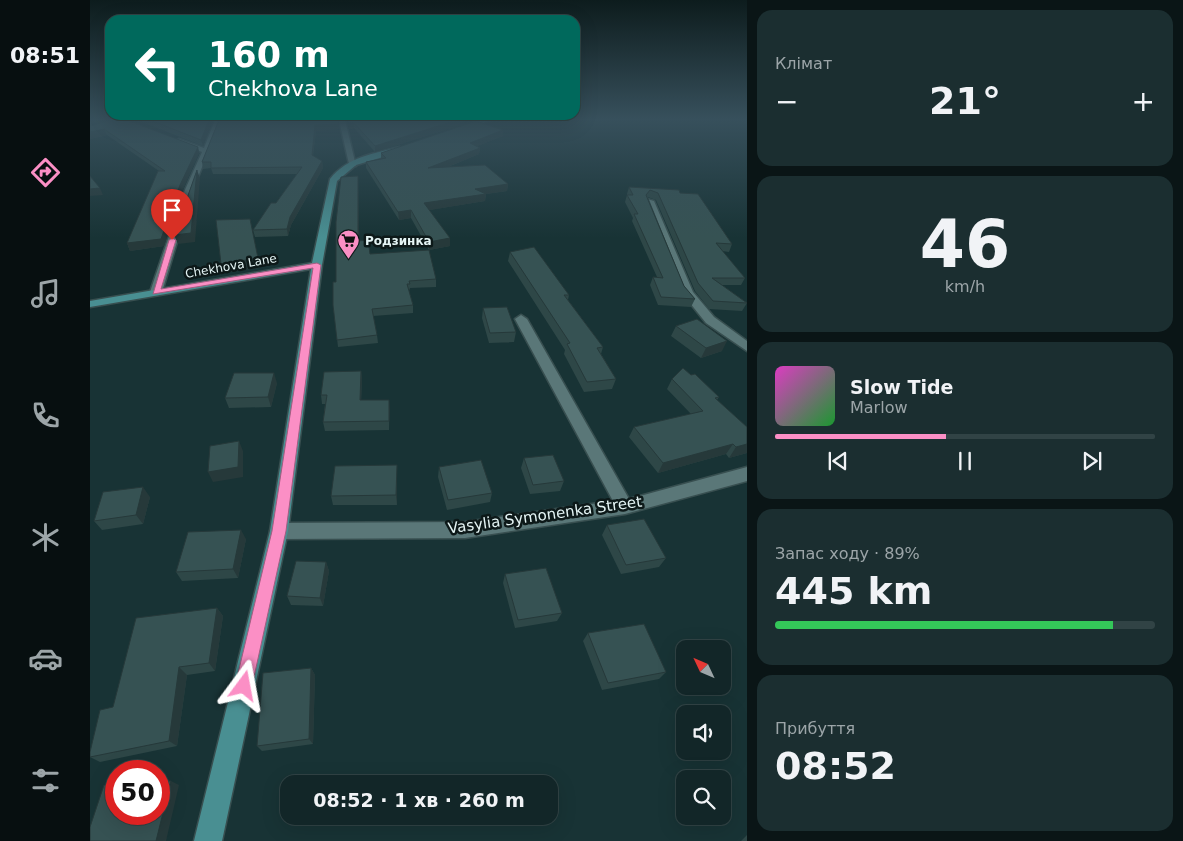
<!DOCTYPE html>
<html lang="uk">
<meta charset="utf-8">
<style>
body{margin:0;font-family:"DejaVu Sans",sans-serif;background:#1b2e30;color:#f1f3f6;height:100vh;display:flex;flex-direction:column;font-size:19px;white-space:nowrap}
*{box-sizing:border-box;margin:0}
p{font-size:16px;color:#9ca5a8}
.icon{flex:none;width:28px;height:28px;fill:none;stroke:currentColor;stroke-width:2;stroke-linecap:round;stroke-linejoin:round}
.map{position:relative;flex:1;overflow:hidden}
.side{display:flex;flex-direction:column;gap:10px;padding:10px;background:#0a1516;width:436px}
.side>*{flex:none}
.hud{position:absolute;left:15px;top:15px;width:475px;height:105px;border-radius:15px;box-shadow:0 5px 20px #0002,0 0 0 1px #314345;background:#00695c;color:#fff;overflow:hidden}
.needle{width:32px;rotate:314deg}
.fabs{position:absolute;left:586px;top:640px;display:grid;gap:10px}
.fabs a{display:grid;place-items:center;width:55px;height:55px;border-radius:10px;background:#122628;box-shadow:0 5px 20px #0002,0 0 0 1px #314345;font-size:25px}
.speed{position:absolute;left:15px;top:760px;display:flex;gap:10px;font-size:25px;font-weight:700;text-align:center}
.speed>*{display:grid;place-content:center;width:65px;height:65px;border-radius:50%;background:#122628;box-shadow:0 5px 20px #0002,0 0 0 1px #314345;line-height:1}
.speed .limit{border:8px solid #d22;background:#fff;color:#111}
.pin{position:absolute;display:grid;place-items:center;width:42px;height:42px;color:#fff;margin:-51px -21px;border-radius:50% 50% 50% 0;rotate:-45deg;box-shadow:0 0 5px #0007}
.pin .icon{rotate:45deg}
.me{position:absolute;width:55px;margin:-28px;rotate:13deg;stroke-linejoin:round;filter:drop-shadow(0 0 4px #0008)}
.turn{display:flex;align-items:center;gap:18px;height:105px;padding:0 20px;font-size:22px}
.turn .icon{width:65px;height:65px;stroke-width:2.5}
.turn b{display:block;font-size:35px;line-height:42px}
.big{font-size:38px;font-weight:800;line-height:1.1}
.side .card{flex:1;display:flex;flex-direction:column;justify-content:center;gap:8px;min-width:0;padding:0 18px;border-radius:15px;background:#1b2e30}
.side .dial{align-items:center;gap:0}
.dial b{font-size:65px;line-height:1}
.song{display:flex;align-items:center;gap:15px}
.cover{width:60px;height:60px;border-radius:8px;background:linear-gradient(135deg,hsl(310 70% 55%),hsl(130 70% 35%))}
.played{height:5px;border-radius:2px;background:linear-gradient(90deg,#fb8fc5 45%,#314345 45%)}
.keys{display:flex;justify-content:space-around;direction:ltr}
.heat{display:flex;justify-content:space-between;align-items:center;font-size:28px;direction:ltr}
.charge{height:8px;border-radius:4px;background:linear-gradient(90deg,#34c759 89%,#314345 0)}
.trip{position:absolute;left:190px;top:775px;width:278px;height:50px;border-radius:15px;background:#122628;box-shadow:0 5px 20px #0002,0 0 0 1px #314345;font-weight:800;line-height:50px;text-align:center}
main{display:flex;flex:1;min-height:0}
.tab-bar{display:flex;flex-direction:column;width:90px;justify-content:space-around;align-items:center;background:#070f10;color:#9ca5a8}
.tab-bar .icon{width:35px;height:35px}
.tab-bar .selected{color:#fb8fc5}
.tab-bar b{font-size:22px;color:#f1f3f6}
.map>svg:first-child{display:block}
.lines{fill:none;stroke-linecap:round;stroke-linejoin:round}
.street-casing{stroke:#384f50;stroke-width:3}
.secondary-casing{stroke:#384f50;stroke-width:3}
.street{fill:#5a7778;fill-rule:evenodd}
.secondary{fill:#498f92;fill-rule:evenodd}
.wall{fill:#2e4747}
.shaded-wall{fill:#26393a}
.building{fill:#365253;stroke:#26393a}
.route{fill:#fb8fc5;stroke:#a35d80}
.labels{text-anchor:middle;stroke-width:5;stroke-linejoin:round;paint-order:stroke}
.far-poi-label{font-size:12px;font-weight:bold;fill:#e5f5f5;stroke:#0d1919;text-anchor:start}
.far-street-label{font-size:12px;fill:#e5f5f5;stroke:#0d1919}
.street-label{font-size:15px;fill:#e5f5f5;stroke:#0d1919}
</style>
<main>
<nav class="tab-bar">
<b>08:51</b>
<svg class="icon selected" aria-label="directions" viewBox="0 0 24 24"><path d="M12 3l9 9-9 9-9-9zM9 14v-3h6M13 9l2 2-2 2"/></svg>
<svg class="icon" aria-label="music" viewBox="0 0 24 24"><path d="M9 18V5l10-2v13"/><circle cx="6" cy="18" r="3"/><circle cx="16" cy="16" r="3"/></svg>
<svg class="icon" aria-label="phone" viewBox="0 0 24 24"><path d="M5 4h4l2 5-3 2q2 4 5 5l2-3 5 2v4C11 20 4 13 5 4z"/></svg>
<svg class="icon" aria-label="climate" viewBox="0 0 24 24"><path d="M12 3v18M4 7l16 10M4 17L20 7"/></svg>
<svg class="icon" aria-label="car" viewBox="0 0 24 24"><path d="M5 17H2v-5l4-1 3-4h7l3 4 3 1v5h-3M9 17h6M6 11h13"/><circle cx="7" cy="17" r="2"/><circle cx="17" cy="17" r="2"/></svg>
<svg class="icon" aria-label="filters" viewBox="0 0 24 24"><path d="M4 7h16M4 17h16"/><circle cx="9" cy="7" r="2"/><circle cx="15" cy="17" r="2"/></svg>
</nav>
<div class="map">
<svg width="657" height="841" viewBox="0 0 657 841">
<rect width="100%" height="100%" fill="#183335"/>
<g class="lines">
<defs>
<path id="street" d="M125,120H131L102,192L72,292L70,294H62L60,292L94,192L112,152L86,141L89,139L114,148Z
M249,120H255L266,166L259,164Z
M557,199L564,201L603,292L624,317L657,341V351L616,323L592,293L556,201Z
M431,315L437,319L539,499L657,467V481L535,514L375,538L189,539L183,537L180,531L183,525L189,523L375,522L523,501L425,319Z"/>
<path id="secondary" d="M391,120H401L374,130L369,129Z
M310,147L313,151L266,165L247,181L232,265L198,531L132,841H104L180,531L221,269L0,307V301L222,263L240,179C257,157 285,153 310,147Z"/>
</defs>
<!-- street casing -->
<use href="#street" class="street-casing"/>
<!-- secondary casing -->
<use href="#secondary" class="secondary-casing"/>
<!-- street -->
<use href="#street" class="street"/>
<!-- secondary -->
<use href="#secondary" class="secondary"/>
</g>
<!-- wall -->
<path class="wall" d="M47,120H123L113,146Z
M129,120L249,129L226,131L223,156L232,161L233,168L201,225L198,236L165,237L163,230L186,203L207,174H123L121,168L113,169L112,162Z
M258,120H374V124L285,152L264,128L259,129Z
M0,126L108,147L109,153L92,191L74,246L40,251L37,243L69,171L17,135L0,139Z
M413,130V136L387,146L390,148L389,154L358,167L418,184L417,191L396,194L395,201L339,210L360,246L339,250L321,218L309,220L276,168V162L291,159V153Z
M268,176L269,241L280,254L346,279V287L320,288L319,291L323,305V313L283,316L287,335L288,343L248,347L243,305L246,282Z
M539,187L590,193L642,244L639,252L632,251L655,278L651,285H632L657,303L652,311L619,309L605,291L566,200L558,197L594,286L605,299L601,307L568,305L560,285L563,277H567L542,221L543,218L535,202L537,195V194Z
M420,252L479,295L478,300L513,347L511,354L526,379L522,389L494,392L474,354L475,350L418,261Z
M393,308L426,332L424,342L399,343L392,318Z
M586,326L632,351L611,358L581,336Z
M271,371L272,380L271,400H299V430L235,431L233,422L235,404H232L231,395Z
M601,375L629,397L627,400L657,427V453L639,458L636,454L568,473L539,437L544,427L601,414L577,389L582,379Z
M187,383L181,407L139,408L135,398Z
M434,458L474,481L470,491L440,494L431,468Z
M349,467L402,493L400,502L357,510L348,477Z
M307,475V505H243L241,496Z
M60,497L53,524L12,530L4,521Z
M517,525L576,558L569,567L531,574L512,535Z
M156,539L148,578L92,581L86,572Z
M236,562L239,571L233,606L201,605L197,596Z
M415,574L472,613L467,621L425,628L413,583Z
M127,608L133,616L125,671L97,675L87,746L10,762L0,757V752L23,707Z
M498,633L576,672L569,679L512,690L493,641Z
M221,668L225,675L223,744L172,751L167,746Z
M657,835V841H651Z"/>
<!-- shaded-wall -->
<path class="shaded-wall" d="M0,120H15L0,125Z
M119,120H123L113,146L111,140Z
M367,120H374V124L285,152V146Z
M258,123H264V128L259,129Z
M249,124V129L226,131L222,161V155L225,125Z
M14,129L17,135L0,139V132Z
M413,130V136L380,149V143Z
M108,147L109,153L92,191L74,246L40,251L37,243L90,185Z
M390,148L389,154L338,175V168Z
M232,161L233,168L201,225L198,236L197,229L200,217Z
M107,170L110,178L105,242L88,244L84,235Z
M268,176V182L269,248L268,241Z
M418,184L417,191L396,194L395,201L334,211V203L385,189Z
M10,188L13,195L0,196V189Z
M321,210V218L309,220L308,212Z
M162,228L170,268L134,273L131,264Z
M360,238V246L339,250V242Z
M637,341L632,351L611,358L616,348Z
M271,371L272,380L271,409L270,400Z
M184,373L187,383L181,407L178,397Z
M299,400L300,409L299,430Z
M149,441L153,451V477L123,482L118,472Z
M643,444L636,454L568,473L573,463Z
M657,444V453L639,458L646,447Z
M307,465V505L306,495Z
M53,487L60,497L53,524L46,515Z
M151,530L156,539L148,578L143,569Z
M236,562L239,571L233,606L230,598Z
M127,608L133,616L125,671L119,663Z
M89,667L97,675L87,746L79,741Z
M221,668L225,675L223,744L219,739Z
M81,781L89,785L76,841H66Z"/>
<!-- building -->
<path class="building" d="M20,120H37L108,147L90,185L71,239L37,243L68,171H75L14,129L0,132V126Z
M60,120H119L111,140Z
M129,120H248L249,124L225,125L222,155L232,161L200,217L197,229L163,230L181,203H186L212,167L121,168V162H112Z
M258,120H367L285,146L264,123H258Z
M386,121L413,130L380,143L390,148L338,168L395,165L418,184L385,189L396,194L334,203L360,238L339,242L321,210L308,212L276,162L296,158L291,153Z
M107,170L101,233L84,235Z
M0,176L10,188L0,189Z
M268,176V241L278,240L280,254L339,250L346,279L319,281L320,284H317L323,305L282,309L287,335L247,340L243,305V282H246V222L251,177Z
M539,187L589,190L590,193L608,194L642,244L626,243L655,278H622L657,303L623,301L608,283L568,193L560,190L556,195L594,286L605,299L571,297L563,277L573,278L544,214H548L537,195H543Z
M160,219L168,258L131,264L126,220Z
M444,247L479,295H474L513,347L507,348L526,379L497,382L477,344L480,343L420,252Z
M417,307L426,332L400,333L393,308Z
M607,319L637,341L616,348L586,326Z
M593,368L601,375L605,374L629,397L625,398L657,427V444L646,447L643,444L573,463L544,427L613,411L582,379Z
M271,371L270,400H299V421L233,422L237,395H231L234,372Z
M144,373H184L178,397L135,398Z
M149,441L148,467L118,472L120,446Z
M463,455L474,481L443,485L434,458Z
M391,460L402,493L358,500L349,467Z
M307,465L306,495L241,496L245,466Z
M53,487L46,515L4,521L13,492Z
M554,519L576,558L536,565L517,525Z
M151,530L143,569L86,572L98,532Z
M206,561L236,562L230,598L197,596Z
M456,568L472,613L428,620L415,574Z
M127,608L119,663L89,667L79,741L0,757V752L10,710L23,707L46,618Z
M554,624L576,672L518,683L498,633Z
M221,668L219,739L167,746L173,673Z
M69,781H81L66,841H0V827L14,785L26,784V814H69Z"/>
<!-- sky -->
<linearGradient id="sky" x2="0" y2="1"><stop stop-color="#0d1c1d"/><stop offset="0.5" stop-color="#37505c"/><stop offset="1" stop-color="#37505c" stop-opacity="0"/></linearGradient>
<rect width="657" height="238" fill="url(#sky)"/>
<!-- route -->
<path class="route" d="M82,238L86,240L71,289L227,263L231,265L196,531L162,686L160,692L154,695L147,692L145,686L182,531L223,268L63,294L79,240Z"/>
<!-- icons -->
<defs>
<symbol id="supermarket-pin" viewBox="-11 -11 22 30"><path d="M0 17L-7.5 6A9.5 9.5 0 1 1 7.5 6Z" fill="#fb8fc5" stroke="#0d1919"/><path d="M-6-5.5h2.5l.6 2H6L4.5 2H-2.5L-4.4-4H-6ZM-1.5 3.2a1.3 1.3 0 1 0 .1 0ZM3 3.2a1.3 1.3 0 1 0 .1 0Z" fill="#111"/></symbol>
</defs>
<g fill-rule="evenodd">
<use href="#supermarket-pin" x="246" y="228" width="25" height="34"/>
</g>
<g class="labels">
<!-- far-poi labels -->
<g class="far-poi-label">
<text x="275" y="245">Родзинка</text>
</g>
<!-- far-street labels -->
<g class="far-street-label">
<text transform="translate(141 266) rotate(-10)" y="4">Chekhova Lane</text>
</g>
<!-- street labels -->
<g class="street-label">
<text transform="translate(455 515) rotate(-8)" y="5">Vasylia Symonenka Street</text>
</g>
</g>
</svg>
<div class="fabs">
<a><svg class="needle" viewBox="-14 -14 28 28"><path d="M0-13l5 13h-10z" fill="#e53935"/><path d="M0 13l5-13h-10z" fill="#9ca5a8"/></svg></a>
<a><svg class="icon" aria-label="sound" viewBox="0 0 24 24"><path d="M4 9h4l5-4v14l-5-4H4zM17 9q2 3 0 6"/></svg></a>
<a><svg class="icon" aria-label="search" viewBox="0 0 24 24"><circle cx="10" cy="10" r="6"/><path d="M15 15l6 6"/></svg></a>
</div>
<div class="speed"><div class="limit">50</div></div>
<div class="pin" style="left:82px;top:240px;background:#d93025"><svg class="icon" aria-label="arrive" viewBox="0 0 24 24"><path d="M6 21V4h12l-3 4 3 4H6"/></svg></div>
<svg class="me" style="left:154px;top:686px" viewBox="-20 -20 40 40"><path d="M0-17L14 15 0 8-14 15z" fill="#fb8fc5" stroke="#fff" stroke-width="4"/></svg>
<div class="trip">08:52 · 1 хв · 260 m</div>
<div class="hud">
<div class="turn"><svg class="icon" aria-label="left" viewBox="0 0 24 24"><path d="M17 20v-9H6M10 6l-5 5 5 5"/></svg><div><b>160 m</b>Chekhova Lane</div></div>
</div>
</div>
<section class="side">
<div class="card"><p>Клімат</p>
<div class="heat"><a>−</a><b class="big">21°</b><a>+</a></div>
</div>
<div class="card dial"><b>46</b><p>km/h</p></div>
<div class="card">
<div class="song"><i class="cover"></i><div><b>Slow Tide</b><p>Marlow</p></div></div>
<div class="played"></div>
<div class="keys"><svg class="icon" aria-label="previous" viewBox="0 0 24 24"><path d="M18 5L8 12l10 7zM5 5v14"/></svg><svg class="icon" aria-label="pause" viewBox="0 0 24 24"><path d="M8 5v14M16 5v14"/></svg><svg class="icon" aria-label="next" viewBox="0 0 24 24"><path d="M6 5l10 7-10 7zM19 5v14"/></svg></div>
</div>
<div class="card"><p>Запас ходу · 89%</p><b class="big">445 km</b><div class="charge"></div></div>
<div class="card"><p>Прибуття</p><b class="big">08:52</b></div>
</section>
</main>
